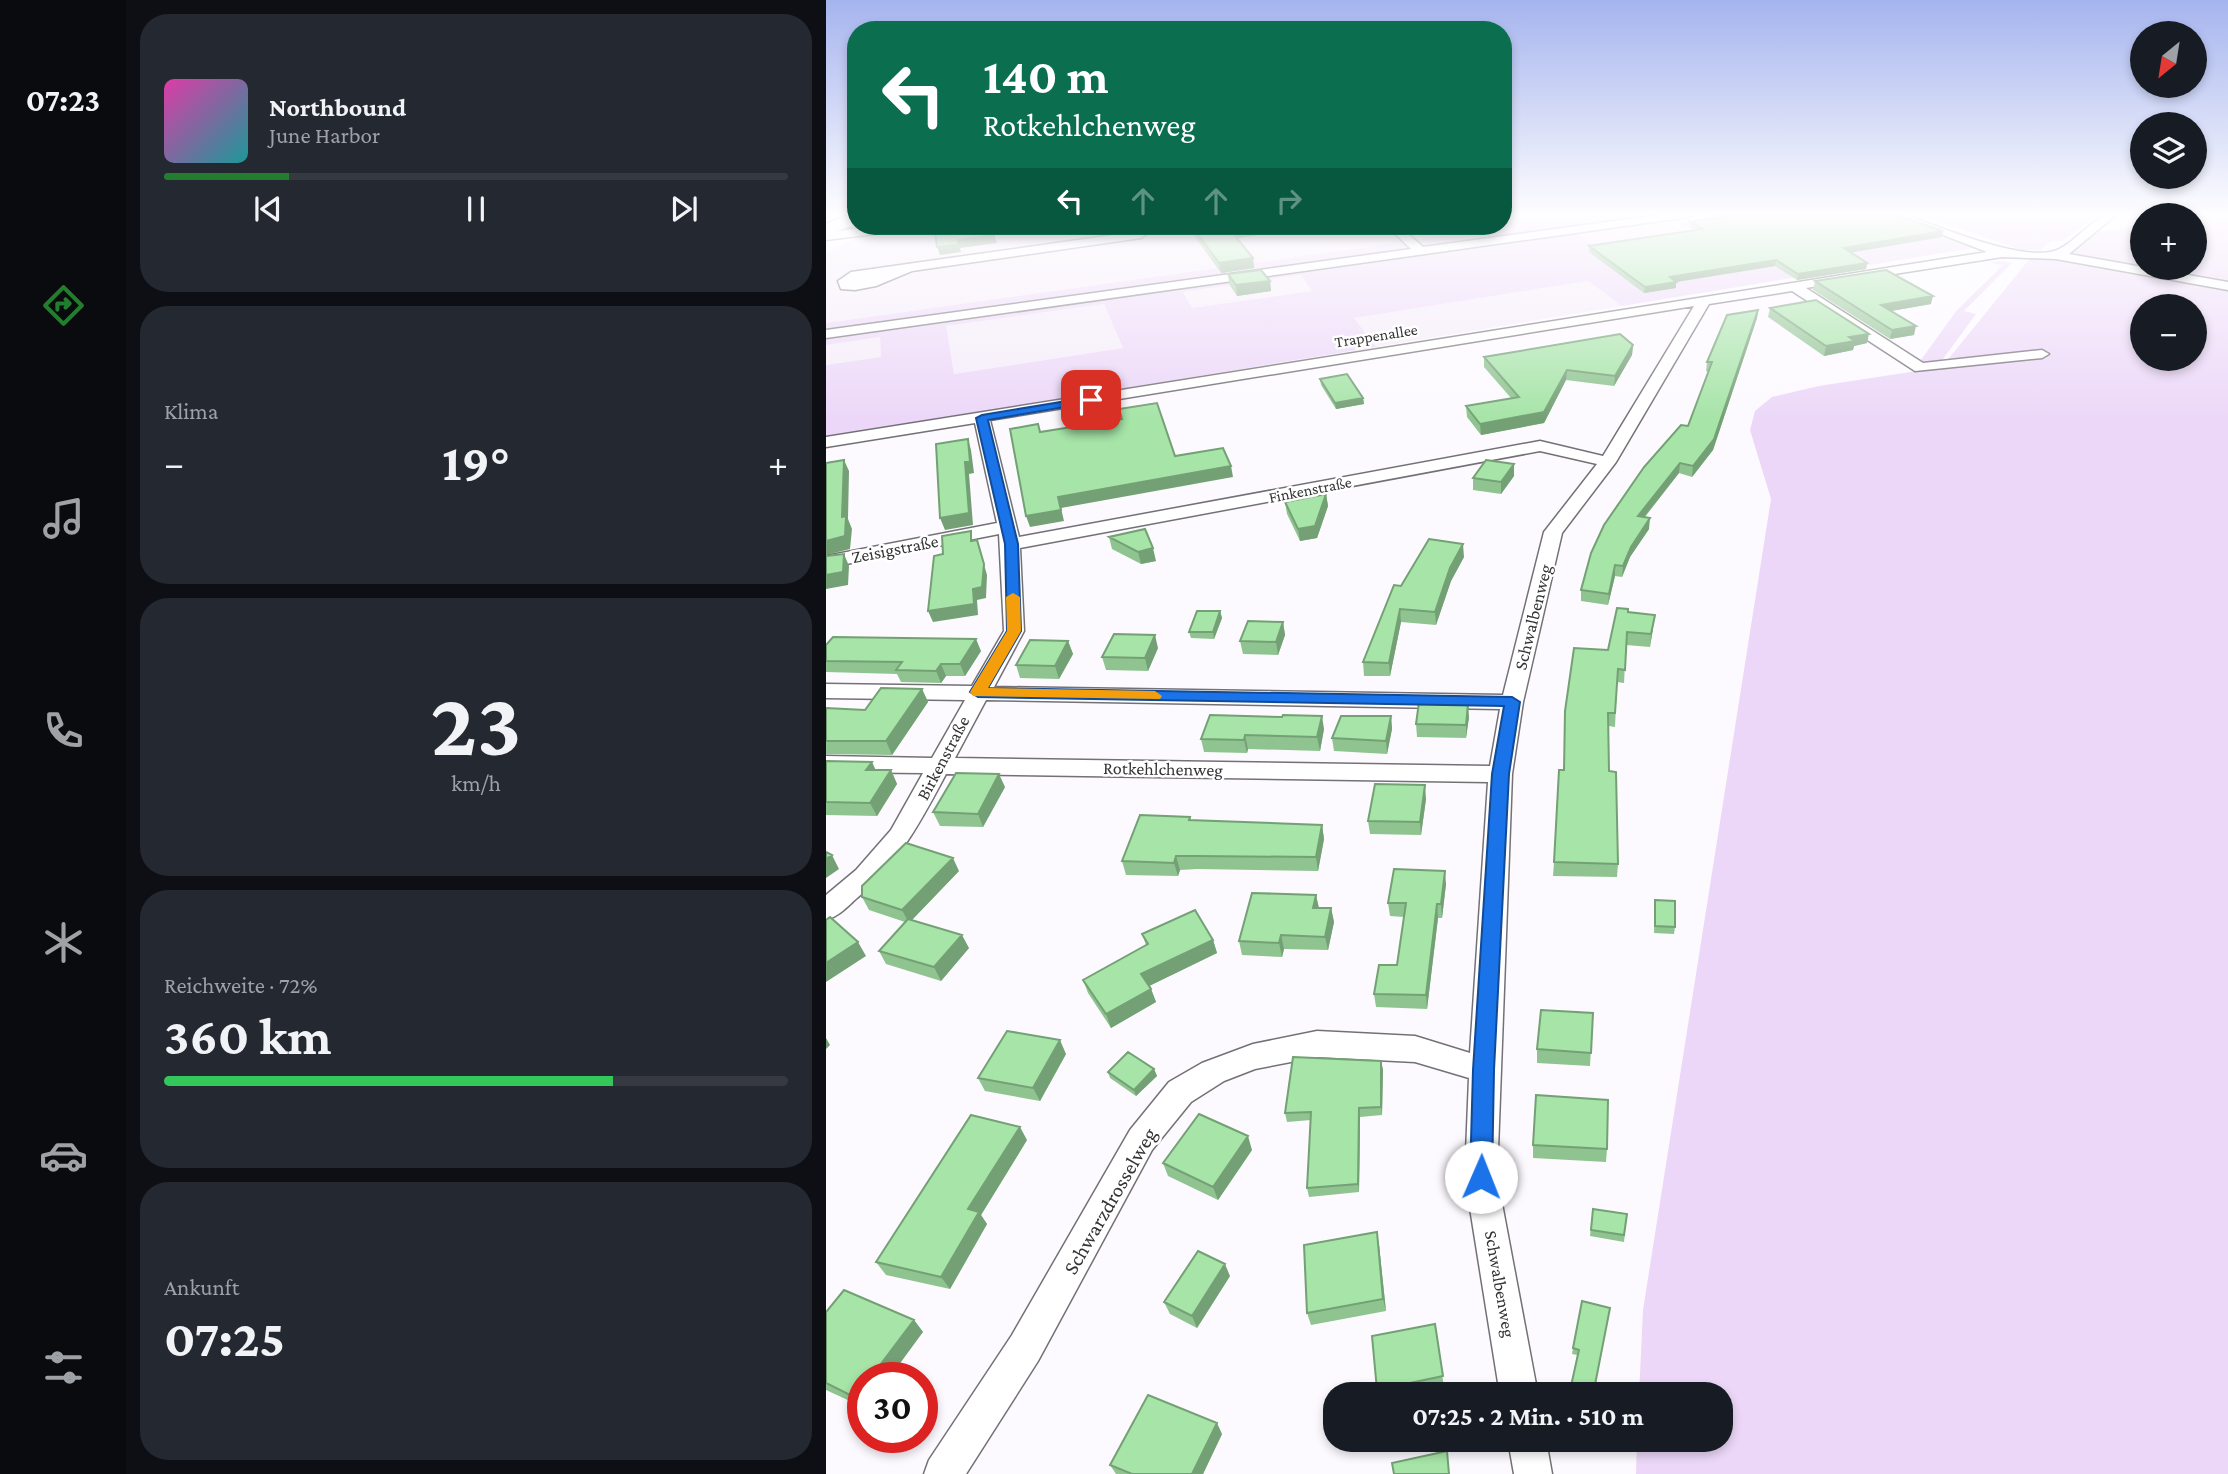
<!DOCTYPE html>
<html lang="de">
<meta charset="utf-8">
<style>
body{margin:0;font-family:"Crimson Pro",serif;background:#242831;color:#f1f3f6;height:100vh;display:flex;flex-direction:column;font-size:26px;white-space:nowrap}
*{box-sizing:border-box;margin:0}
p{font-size:23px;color:#9ea1a6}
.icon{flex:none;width:38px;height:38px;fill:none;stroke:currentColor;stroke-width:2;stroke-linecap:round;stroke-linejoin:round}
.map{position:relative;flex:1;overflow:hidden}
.panel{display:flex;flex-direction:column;gap:14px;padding:14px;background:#0d0f14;width:700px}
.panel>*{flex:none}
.hud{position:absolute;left:21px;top:21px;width:665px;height:214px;border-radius:28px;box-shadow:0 4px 10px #0003;background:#0b6e4f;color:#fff;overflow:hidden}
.needle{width:46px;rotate:210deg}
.fabs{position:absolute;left:1304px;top:21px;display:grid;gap:14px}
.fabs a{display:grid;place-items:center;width:77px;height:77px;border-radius:50%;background:#171b24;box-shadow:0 4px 10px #0003;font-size:35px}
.speed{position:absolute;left:21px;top:1362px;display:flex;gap:14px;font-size:35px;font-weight:700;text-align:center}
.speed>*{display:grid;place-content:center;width:91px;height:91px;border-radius:50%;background:#171b24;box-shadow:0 4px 10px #0003;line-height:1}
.speed .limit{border:10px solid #d22;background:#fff;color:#111}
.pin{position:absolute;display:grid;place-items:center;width:60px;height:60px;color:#fff;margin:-30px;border-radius:14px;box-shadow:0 4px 10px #0006}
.me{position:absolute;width:77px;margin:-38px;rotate:1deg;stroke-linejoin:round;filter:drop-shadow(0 0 5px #0008)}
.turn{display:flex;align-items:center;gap:24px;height:147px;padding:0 21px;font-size:32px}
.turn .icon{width:91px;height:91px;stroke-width:2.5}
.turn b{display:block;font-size:49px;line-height:60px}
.lanes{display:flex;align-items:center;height:66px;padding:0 21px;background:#0003;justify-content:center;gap:35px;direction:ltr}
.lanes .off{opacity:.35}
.big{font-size:52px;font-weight:700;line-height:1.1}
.panel .card{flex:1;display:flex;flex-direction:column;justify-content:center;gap:10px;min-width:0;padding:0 24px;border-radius:28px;background:#242831}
.panel .dial{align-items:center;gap:0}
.dial b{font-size:91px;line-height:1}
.song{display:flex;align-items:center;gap:21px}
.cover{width:84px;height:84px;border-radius:10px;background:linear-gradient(135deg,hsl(320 70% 55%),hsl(180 70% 35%))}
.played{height:7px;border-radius:4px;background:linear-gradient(90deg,#227e2e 20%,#363941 20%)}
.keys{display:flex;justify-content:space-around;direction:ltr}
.heat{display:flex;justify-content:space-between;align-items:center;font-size:38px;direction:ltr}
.charge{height:10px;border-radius:5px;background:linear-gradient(90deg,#34c759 72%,#363941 0)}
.trip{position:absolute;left:497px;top:1382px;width:410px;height:70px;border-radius:28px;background:#171b24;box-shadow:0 4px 10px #0003;font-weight:700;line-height:70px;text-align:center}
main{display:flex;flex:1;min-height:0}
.tab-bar{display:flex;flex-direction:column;width:126px;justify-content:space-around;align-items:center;background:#090b0e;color:#9ea1a6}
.tab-bar .icon{width:49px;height:49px}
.tab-bar .current{color:#227e2e}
.tab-bar b{font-size:32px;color:#f1f3f6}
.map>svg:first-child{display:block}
.built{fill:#f5ecf9}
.green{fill:#ecd7f8;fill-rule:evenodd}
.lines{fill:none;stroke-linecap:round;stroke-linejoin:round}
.stream{stroke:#ac8dbd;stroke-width:4.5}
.street-casing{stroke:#747176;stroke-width:3}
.secondary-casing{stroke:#747176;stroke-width:4}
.street{fill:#fff;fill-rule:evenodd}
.secondary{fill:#fff;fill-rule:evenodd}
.wall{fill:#8fc490}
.shaded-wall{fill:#74a075}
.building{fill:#a6e4a7;stroke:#74a075;stroke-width:2}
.route{fill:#1a73e8;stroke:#114b97;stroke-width:2}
.slow{fill:#f59e0b}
.labels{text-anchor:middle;stroke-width:5;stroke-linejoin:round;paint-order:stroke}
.far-street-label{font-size:16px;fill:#343335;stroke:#fff}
.street-label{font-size:18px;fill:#343335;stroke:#fff}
.near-street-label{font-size:21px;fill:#343335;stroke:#fff}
</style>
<main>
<nav class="tab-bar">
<b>07:23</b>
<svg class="icon current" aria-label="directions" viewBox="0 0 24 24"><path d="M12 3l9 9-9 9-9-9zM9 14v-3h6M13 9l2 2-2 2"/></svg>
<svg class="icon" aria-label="music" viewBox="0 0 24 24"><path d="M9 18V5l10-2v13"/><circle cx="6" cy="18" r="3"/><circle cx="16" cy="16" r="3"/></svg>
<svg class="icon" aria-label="phone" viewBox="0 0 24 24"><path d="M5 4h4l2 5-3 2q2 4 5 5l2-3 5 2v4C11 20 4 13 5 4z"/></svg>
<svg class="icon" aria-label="climate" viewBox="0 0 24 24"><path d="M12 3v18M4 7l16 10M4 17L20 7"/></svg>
<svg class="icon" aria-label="car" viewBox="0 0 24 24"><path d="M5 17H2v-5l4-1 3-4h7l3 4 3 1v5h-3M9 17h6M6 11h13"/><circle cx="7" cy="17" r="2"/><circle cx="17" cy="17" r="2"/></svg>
<svg class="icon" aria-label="filters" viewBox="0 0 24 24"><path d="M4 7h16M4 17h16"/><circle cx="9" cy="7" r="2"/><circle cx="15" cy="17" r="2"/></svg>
</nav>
<section class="panel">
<div class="card">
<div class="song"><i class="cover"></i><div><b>Northbound</b><p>June Harbor</p></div></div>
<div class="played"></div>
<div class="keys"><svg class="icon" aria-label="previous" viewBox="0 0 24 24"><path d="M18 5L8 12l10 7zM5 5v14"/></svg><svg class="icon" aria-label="pause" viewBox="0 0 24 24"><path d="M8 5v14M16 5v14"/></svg><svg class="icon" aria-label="next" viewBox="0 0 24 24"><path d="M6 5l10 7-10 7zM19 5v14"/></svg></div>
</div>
<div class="card"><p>Klima</p>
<div class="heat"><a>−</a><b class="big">19°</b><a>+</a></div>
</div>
<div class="card dial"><b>23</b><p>km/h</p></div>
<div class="card"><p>Reichweite · 72%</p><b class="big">360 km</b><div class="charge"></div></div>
<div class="card"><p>Ankunft</p><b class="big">07:25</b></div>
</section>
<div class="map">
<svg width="1402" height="1474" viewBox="0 0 1402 1474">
<rect width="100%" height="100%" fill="#fdfaff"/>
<!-- built -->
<path class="built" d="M885,214H962L854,222L875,236L774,250L750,234Z
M677,222L683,227L0,323V253L53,226H677Z
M475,275L487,291L366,308L357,292Z
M762,281L796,306L550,347L528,318Z
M278,304L297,348L128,374L119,326Z
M54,337L55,357L0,365V345Z"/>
<!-- green -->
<path class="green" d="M677,214H819L824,216L885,214L751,234L774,250L874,235L853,222L885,217L897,224L962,214H1052L1147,248L796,306L762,281L528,318L550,347L0,437V365L55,357L54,337L0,345V323L682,227L677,222ZM475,275L486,291L366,308L357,292ZM278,304L297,348L128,374L120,326Z
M1091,214H1272L1237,241H1225L1214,250H1196Z
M1375,214H1402V1474H810L811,1440H894V1395H813L817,1310L945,499L924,430L929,411L946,397L993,386L1117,367L1225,355L1221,351L1119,363L1206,256L1241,254L1273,232L1316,225V268H1368L1369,216ZM1316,306H1368V359H1316Z
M1174,261L1186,263L1138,311L1150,314L1114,363L1092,364L1131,310L1177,265L1164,263Z"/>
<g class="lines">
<!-- stream -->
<path class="stream" d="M0,217L8,214"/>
<defs>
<path id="street" d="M840,214H869L863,217L0,338V330L585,249L561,226H573L597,247Z
M1063,214H1078C1111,226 1202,265 1233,249C1254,239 1267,214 1291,214L1243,254L1402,282V290L1230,259L1176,257L980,288L1097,363L1216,350L1223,354L1216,358L1089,371L966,291L883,304L790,462L736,533L697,702L686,774L671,1177L712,1395H674L639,1177L643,1078L589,1062L491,1057L429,1069L398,1081L365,1102L326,1150L212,1361L140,1474H98L103,1460L186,1335L304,1130L343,1082L376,1063L427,1044L491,1031L589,1036L644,1053L662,782L120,774C95,821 73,863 31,898C21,907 13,916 0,920V895L30,870L65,830L97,773L0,772V756L106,758L139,700L0,698V684L146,686L178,631L173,534L0,568V556L171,523L149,423L0,447V437L1161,252ZM868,306L777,456L714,441L193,537L164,420ZM714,451L771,464L718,532L677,695L168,687L198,631L194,548ZM160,700L674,709L664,766L129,758Z
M60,226H95L89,229L0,240V232Z
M305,226H317L321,234L315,238L86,271L50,286L29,290L15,289L12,281L25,272L308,232Z
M682,1440H720L726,1474H688Z"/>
<path id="secondary" d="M24,214H30V224L0,235V224Z"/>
</defs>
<!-- street casing -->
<use href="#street" class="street-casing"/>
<!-- secondary casing -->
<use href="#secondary" class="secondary-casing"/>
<!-- street -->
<use href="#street" class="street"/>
<!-- secondary -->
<use href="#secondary" class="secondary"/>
</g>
<!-- wall -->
<path class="wall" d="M887,214H1068L1117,231L1116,237L1025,252L1041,263L1040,269L971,280L949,266L850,282V288L818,293L763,252V246L869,231L864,227V222L889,218L887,216Z
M361,226H474V229L411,238L427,258L428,268L395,273Z
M402,274L444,281L445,291L411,296L403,284Z
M989,281L1105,304L1065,311L1088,335L1064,339L987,290Z
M944,308L1041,343L1028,346L1027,350L998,356L942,317Z
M932,310L931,318L887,450L866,477L853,473L819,517L823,529L804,557L796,577L789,576L782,605L755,601V590L862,426L883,372L880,371L881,362Z
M807,345L806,355L788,386L740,380L718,423L655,435L641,417L640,406L685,398L658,367V357Z
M494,379L537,398L538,404L510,409L495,385Z
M688,464V476L675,494L647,490V478Z
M500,494L502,506L491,538L474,541L461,514L459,502Z
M283,537L330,561L315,564L286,549Z
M638,557L625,581L610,625L575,622L564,676H538L537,662L575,586Z
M394,611L396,618L388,639L365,638L363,632Z
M802,612L827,628L824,647L800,645L798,683L791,682L789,727L783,726V771L792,864L791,877L727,876L728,862L738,770L782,650Z
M457,622L459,635L452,655L417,654L414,641Z
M242,641L247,654L233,679L194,678L190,665Z
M0,645L155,651L139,676H120L115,683L75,682L71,674L0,672Z
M332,648L322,671L280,670L276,657Z
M96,689L102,702L66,755L0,754V708L39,710Z
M565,716L566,729L561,754L508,751L506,738Z
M456,717L498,729L494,751L422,749L421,753L378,752L375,739Z
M643,717L640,738L591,737L590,724Z
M0,761L50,770H65L71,784L51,816L0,815Z
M179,787L157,827L114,826L107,812Z
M600,799L595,835L544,834L542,821Z
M364,817L365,820L496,825L498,839L492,871L371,869L354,870L352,876L300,875L296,861Z
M133,871L86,920L143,948L115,981L60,964L53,951L79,922L43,910L36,897Z
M620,884L616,918H612L601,1009L550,1007L548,994L571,965L578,917L564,916L562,903Z
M490,895L493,908H505L508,922L502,950L458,949L456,957L416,955L413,941Z
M829,900L849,927L848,934L828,933Z
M316,934L387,940L391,953L323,986L325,989L330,1002L285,1028L262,993L257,980L320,945Z
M767,1013L764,1066L711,1063V1049Z
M240,1054L214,1101L159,1091L152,1078Z
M555,1061L557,1070L556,1115L534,1117L533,1192L483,1197L481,1188L485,1120L461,1122L459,1113Z
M328,1069L331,1076L310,1096L284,1078L282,1072Z
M201,1140L155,1215L161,1224L124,1289L60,1275L50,1262Z
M707,1145L781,1149L780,1162L707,1158Z
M426,1150L392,1200L342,1176L337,1163Z
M767,1209L801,1214L798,1242L764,1236Z
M553,1245L560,1311L485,1325L481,1313Z
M404,1276L371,1328L344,1314L338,1302Z
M0,1312L88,1320L97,1332L37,1377V1407L0,1390Z
M783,1314L767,1395H743L751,1355L746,1354L747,1348Z
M609,1324L618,1388L584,1395H552L551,1390Z
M396,1434L377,1474H290L284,1465Z"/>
<!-- shaded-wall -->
<path class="shaded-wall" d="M166,226H223L168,233Z
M434,226H474V229L406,239L404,230Z
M1117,231L1116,237L1017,254L1018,248Z
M168,235L171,243L134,248L135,252L114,255L111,247L132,240Z
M427,258L428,268L395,273L393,263Z
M950,260L949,266L850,282V288L818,293L819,287L844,277Z
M1041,263L1040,269L971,280L972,274Z
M444,281L445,291L411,296L410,285Z
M1107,296L1105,304L1054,313L1055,305Z
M932,310L931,318L887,450L866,477L867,466Z
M1090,326L1088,335L1064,339L1066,330Z
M1043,334L1041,343L1028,346L1027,350L998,356L1000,346L1023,337Z
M807,345L806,355L788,386L789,376Z
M741,370L740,380L718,423L655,435L654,424Z
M537,398L538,404L510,409L509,403Z
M142,439L145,450L148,473L143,474L147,525L119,530L114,518L139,462Z
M18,460L23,471L22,519L26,529L24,549L0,555V541L16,517Z
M854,463L853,473L811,526L812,516Z
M688,464V476L675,494V482Z
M405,466L407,477L235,508L238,521L204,527L200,516L232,497Z
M500,494L502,506L491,538L474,541L472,529Z
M824,518L823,529L804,557L796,577L797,566L805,547Z
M151,540L161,575L160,598L151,600L152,615L107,622L102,611Z
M637,544L638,557L625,581L610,625L609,612L624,568Z
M327,548L330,561L315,564L312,552Z
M18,554L23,566L22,585L0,589V575Z
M789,565V576L782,605L783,594Z
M574,609L575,622L564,676L563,663Z
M394,611L396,618L388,639L387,632Z
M829,615L827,628L824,647L825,634Z
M457,622L459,635L452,655L450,642Z
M329,635L332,648L322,671L319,658Z
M150,639L155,651L139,676L134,664Z
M242,641L247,654L233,679L229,666Z
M115,664L120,676L115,683L110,671Z
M96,689L102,702L66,755L60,741Z
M642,704L643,717L640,738V725Z
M496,716L498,729L494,751L491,737Z
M565,716L566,729L561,754L560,741Z
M419,735L422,749L421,753L418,740Z
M46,762L52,775L40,770Z
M65,770L71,784L51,816L44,803Z
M173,774L179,787L157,827L152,814Z
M599,785L600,799L595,835L594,822Z
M496,825L498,839L492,871L490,857Z
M6,855L13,869L0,878V859Z
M350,856L354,870L352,876L348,863Z
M127,858L133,871L83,923L76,910Z
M619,871L620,884L616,918L615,904Z
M490,895L493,909L487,908Z
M611,904L612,918L601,1009L600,995Z
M505,908L508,922L502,950L499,937Z
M136,935L143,948L115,981L108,967Z
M455,935L458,949L456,957L453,943Z
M387,940L391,953L319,988L315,974Z
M32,942L40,956L0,982V963Z
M325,989L330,1002L285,1028L280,1014Z
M0,1038L4,1045L0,1049Z
M234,1040L240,1054L214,1101L207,1088Z
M555,1061L557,1070L556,1115L555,1107Z
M328,1069L331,1076L310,1096L308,1090Z
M533,1108L534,1117L533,1192L532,1184Z
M194,1127L201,1140L155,1215L161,1224L124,1289L115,1277L142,1209Z
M422,1136L426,1150L392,1200L387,1187Z
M551,1232L553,1245L560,1311L557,1299Z
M399,1264L404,1276L371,1328L366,1316Z
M88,1320L97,1332L64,1377H45Z
M37,1389V1404L30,1398Z
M391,1423L396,1434L377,1474H366Z"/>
<!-- building -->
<path class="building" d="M892,214H1068L1117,231L1018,248L1041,263L972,274L950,260L844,277L850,282L819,287L763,246L877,229L864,222L897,217Z
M108,226H166L168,235L132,240L133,245L111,247Z
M366,226H434L404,230L427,258L393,263Z
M435,270L444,281L410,285L402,274Z
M1060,270L1107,296L1055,305L1090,326L1066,330L989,281Z
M990,300L1043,334L1023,337L1029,341L1000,346L944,308Z
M932,310L888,439L867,466L854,463L812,516L824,518L805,547L797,566L789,565L783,594L755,590L765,553L778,525L818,467L855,425L862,426L886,362H881L901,315Z
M794,334L807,345L789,376L741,370L718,412L654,424L640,406L693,397L658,357Z
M521,374L537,398L509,403L494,379Z
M331,403L349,456L397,448L405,466L232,497L235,510L200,516L184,429L212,424L214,432L296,419L293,409Z
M142,439L144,462H139L143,513L114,518L110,444Z
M18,460L16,517L20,516L19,536L0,541V463Z
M660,460L688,464L675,482L647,478Z
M500,494L489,526L472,529L459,502Z
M319,529L327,548L312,552L283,537Z
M145,531V541L151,540L158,564L156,587L147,589L148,604L102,611L108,556L117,554L116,536Z
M603,539L637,544L624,568L609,612L574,609L563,663L537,662L568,585L575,586Z
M18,554L17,572L0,575V556Z
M791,608L802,609V612L829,615L825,634L801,632L799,670L792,669L789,713H782L783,771L790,772L792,864L728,862L733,770H738L739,711L748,648L782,650Z
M371,611H394L387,632H363Z
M422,621L457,622L450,642L414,641Z
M288,634L329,635L319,658L276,657Z
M7,637L150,639L134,664H115L110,671L70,670L76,662L0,661V645Z
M204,640L242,641L229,666L190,665Z
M55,688L96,689L60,741H0V708L39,710Z
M593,702L642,704L640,725L590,724Z
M384,715L456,717L457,715L496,716L491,737L419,735L418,740L375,739Z
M515,716H565L560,741L506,738Z
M0,761L46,762L40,770H65L44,803L0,802Z
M130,773L173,774L152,814L107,812Z
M549,784L599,785L594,822L542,821Z
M314,815L364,817L363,820L496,825L490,857L368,856H350L348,863L296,861Z
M80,843L127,858L76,910L36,897V886Z
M0,852L6,855L0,859Z
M568,869L619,871L615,904H611L600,995L548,994L553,965H571L580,903H562Z
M426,893L490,895L487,908H505L499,937L455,935L453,943L413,941Z
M829,900L849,901V927L829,926Z
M369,910L387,940L315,974L325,989L280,1014L257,980L322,944L316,934Z
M4,917L32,942L0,963V920Z
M82,919L136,935L108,967L53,951Z
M715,1010L767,1013L765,1053L711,1049Z
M181,1031L234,1040L207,1088L152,1078Z
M302,1052L328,1069L308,1090L282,1072Z
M467,1057L555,1061V1107L533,1108L532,1184L481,1188L485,1112L459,1113Z
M710,1095L782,1100L781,1149L707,1145Z
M373,1114L422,1136L387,1187L337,1163Z
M145,1115L194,1127L142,1209L153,1212L115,1277L50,1262Z
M767,1209L801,1214L798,1235L765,1230Z
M551,1232L557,1299L481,1313L478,1245Z
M372,1251L399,1264L366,1316L338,1302Z
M18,1290L88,1320L45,1377H37V1389L30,1398L0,1383V1312Z
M756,1301L784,1308L767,1395H743L753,1350L747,1348Z
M609,1324L617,1376L551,1390L546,1336Z
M322,1395L391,1423L366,1474H306L284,1465Z
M621,1451L623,1474H568L566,1463Z"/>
<!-- sky -->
<linearGradient id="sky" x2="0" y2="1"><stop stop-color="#a5b4ee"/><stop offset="0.51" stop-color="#fefdff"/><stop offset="1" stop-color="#fefdff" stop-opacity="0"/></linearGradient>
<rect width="1402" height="420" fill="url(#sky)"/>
<!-- route -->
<path class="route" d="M265,397L269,398V402L162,420L192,544L195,631L162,688L686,697L694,702L683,774L668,1070L666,1177L663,1184L655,1187L647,1184L644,1177L647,1070L666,774L678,706L152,697L144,692L181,631L179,544L150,418L156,415Z"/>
<!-- slow -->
<path class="slow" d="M187,593L194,597L195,631L162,688L329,691L336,696L334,699L147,696L144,692L181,631L180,597Z"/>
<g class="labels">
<!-- far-street labels -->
<g class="far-street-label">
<text transform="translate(550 335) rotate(-9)" y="6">Trappenallee</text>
<text transform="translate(484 489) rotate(-11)" y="6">Finkenstraße</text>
</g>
<!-- street labels -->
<g class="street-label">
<text transform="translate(69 549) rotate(-11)" y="6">Zeisigstraße</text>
<text transform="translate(707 617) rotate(-76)" y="6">Schwalbenweg</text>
<text transform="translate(117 758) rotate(-62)" y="6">Birkenstraße</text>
<text transform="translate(337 769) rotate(1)" y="6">Rotkehlchenweg</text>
<text transform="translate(674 1284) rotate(80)" y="6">Schwalbenweg</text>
</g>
<!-- near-street labels -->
<g class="near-street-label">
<text transform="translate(284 1201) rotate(-60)" y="7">Schwarzdrosselweg</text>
</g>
</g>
</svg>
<div class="fabs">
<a><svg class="needle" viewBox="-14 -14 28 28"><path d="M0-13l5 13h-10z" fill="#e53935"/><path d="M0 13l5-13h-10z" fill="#9ea1a6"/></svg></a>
<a><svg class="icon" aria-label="layers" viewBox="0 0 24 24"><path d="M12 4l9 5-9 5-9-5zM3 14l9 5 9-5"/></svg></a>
<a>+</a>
<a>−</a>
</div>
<div class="speed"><div class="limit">30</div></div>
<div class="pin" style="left:265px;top:400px;background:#d93025"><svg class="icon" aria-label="arrive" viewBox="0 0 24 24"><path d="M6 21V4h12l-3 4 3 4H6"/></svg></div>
<svg class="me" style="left:655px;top:1177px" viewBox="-20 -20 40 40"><circle r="19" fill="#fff"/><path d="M0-13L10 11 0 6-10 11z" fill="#1a73e8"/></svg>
<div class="trip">07:25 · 2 Min. · 510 m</div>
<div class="hud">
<div class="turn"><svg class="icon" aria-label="left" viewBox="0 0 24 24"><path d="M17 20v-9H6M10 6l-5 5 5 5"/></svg><div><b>140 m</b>Rotkehlchenweg</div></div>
<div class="lanes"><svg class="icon" aria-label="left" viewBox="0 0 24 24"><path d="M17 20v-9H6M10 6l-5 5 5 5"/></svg><svg class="icon off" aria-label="ahead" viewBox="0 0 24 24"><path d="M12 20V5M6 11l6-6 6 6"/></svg><svg class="icon off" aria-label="ahead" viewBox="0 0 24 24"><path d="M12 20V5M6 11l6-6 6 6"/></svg><svg class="icon off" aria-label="right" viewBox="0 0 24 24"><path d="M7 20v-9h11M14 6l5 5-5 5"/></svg></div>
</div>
</div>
</main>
